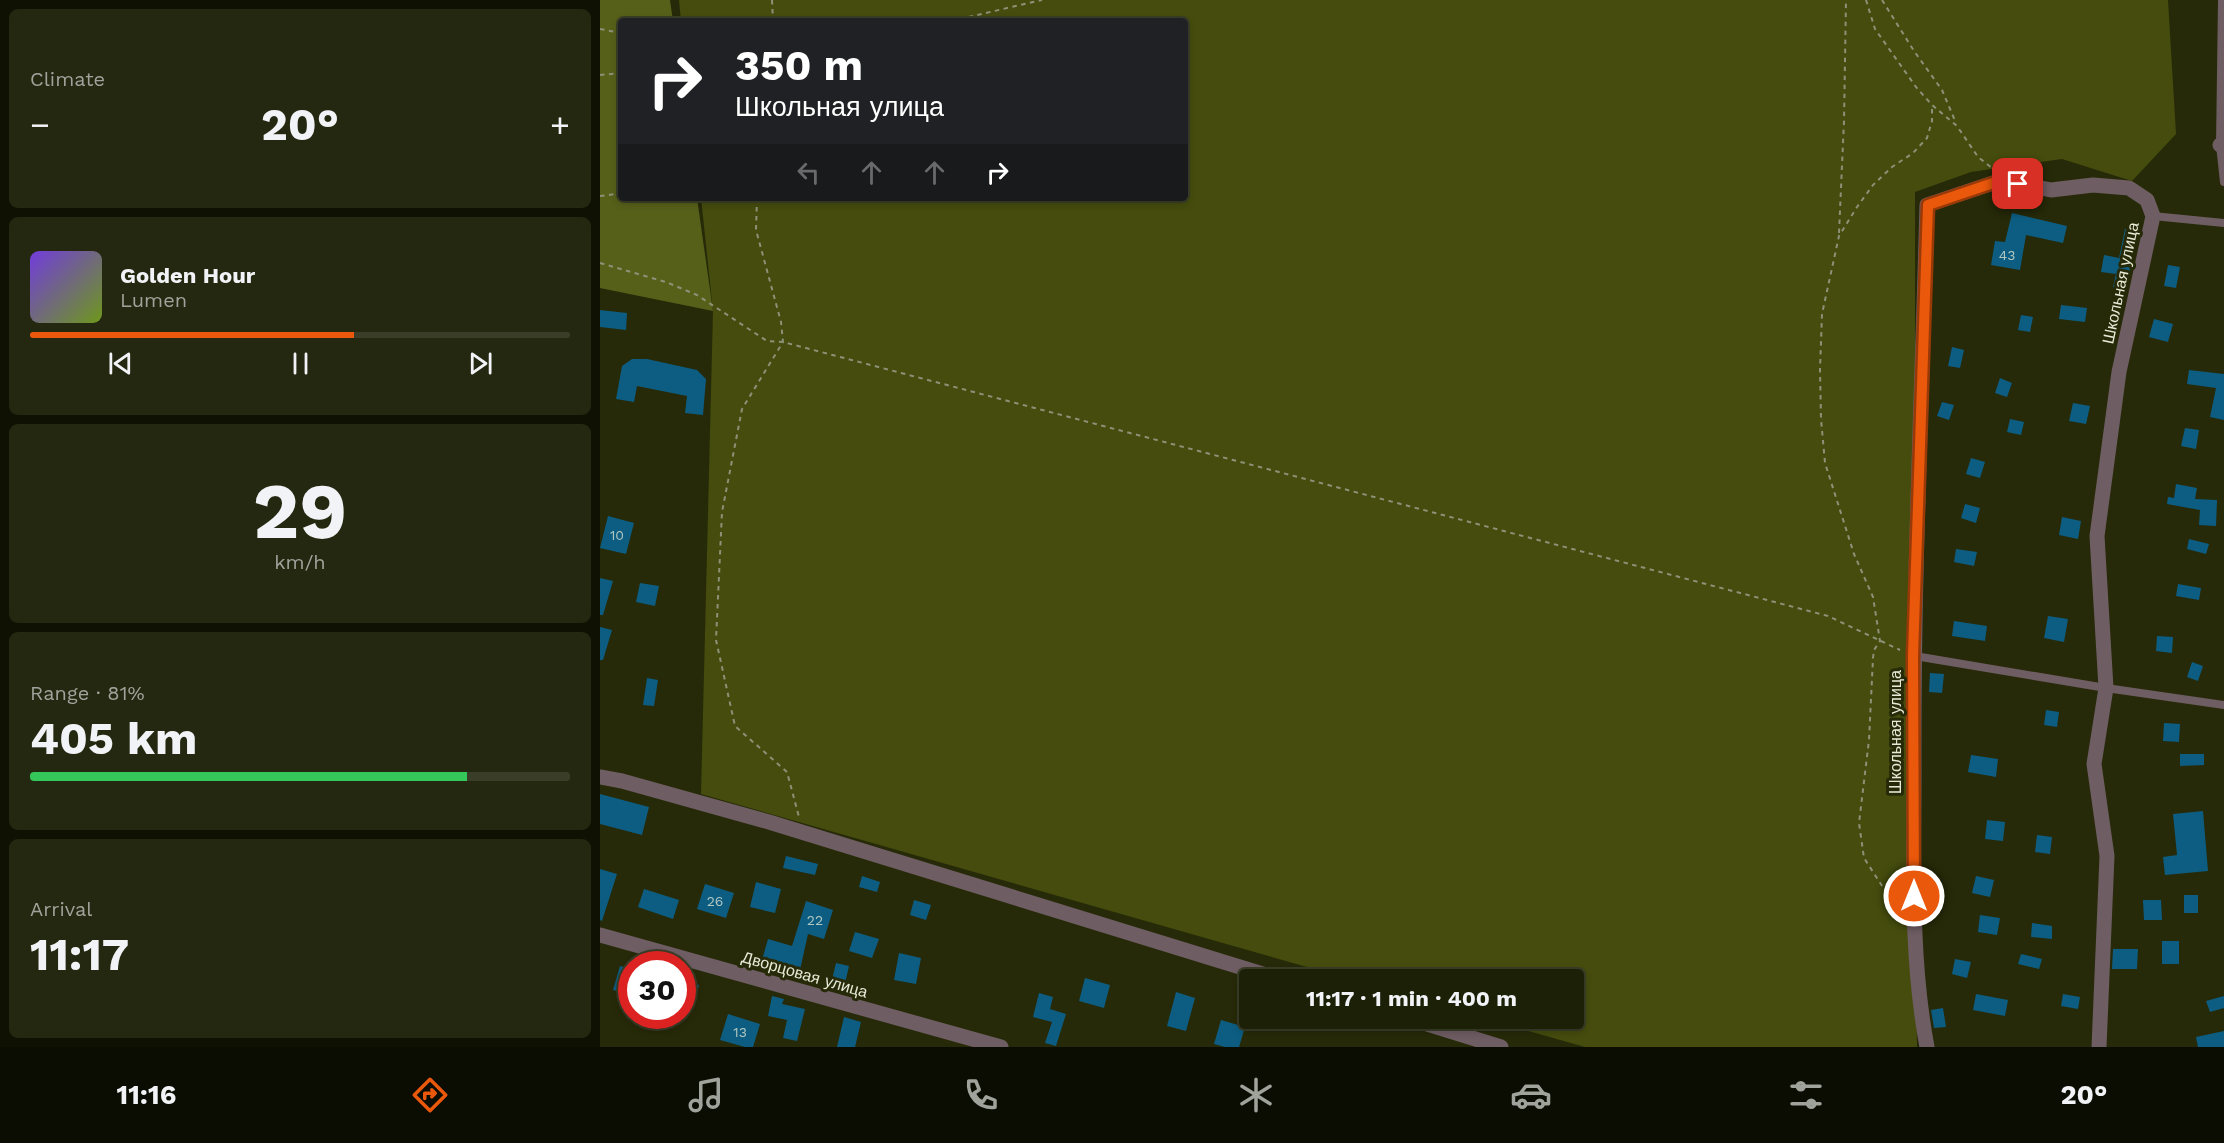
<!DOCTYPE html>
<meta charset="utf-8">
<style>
body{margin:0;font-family:"Work Sans",sans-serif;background:#252810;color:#f1f3f6;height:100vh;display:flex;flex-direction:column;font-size:22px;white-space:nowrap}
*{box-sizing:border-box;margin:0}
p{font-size:20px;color:#a0a39b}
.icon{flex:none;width:33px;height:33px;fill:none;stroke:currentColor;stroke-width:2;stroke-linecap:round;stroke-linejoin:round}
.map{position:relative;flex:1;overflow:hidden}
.panel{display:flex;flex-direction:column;gap:9px;padding:9px;background:#0f1203;width:600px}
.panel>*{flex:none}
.hud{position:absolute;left:18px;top:18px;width:570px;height:183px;border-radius:6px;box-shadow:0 3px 9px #0003,0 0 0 2px #3a3e28;background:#202124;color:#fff;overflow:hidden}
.speed{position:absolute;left:18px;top:951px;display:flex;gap:12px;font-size:30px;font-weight:700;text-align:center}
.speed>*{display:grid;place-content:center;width:78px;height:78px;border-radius:50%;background:#1c2006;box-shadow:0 3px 9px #0003,0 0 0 2px #3a3e28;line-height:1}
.speed .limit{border:9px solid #d22;background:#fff;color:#111}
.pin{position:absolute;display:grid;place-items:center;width:51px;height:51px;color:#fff;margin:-26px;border-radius:12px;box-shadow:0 3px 9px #0006}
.me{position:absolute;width:66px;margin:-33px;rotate:0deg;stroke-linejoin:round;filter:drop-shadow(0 0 4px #0008)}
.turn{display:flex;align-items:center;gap:21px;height:126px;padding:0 18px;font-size:27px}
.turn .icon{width:78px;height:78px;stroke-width:2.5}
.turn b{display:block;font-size:42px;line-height:51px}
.lanes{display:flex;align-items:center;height:57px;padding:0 18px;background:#0003;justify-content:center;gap:30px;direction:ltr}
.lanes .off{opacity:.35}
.big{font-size:45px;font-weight:700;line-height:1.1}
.panel .tile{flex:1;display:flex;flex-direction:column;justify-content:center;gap:9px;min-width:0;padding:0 21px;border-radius:9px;background:#252810}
.panel .dial{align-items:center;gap:0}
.dial b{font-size:78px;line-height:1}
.song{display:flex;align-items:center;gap:18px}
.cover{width:72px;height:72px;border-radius:9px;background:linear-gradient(135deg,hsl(260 70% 55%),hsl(80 70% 35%))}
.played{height:6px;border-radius:3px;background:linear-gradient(90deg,#ea580c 60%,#3a3e28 60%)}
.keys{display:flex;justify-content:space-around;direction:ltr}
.heat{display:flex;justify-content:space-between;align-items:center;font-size:33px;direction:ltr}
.charge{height:9px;border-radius:4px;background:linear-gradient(90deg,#34c759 81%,#3a3e28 0)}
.trip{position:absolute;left:639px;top:969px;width:345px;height:60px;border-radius:6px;background:#1c2006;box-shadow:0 3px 9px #0003,0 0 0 2px #3a3e28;font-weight:700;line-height:60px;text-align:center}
.menu{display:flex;height:96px;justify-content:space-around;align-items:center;background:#0b0d02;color:#a0a39b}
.menu .icon{width:42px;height:42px}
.menu .active{color:#ea580c}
.menu b{font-size:27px;color:#f1f3f6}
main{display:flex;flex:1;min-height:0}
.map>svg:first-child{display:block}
.green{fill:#454c0d}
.forest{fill:#576019}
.building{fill:#0d5d82}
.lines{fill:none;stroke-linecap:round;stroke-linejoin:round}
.path{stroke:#8d9177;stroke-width:2;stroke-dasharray:4.5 4.5;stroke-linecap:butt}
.service{stroke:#6e5d63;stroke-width:8}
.minor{stroke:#6e5d63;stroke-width:15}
.route-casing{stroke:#983908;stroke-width:15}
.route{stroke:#ea580c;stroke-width:10}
.labels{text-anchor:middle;stroke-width:6;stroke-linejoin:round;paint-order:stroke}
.number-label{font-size:14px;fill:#b0c7c1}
.street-label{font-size:16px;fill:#e6ead6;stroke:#262a08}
</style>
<main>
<section class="panel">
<div class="tile"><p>Climate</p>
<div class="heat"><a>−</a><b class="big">20°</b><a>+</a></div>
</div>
<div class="tile">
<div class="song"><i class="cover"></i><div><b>Golden Hour</b><p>Lumen</p></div></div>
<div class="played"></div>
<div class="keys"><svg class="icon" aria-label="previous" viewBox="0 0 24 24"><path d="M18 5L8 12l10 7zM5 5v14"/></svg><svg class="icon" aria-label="pause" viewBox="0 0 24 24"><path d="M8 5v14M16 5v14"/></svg><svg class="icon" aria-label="next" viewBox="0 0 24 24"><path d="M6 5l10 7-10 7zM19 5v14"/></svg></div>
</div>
<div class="tile dial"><b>29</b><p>km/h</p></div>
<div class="tile"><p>Range · 81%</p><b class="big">405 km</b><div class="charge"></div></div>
<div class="tile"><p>Arrival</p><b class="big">11:17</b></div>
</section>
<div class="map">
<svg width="1624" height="1047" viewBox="0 0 1624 1047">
<rect width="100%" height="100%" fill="#262a08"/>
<!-- green -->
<path class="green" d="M79,0H1568L1576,134L1532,181L1462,159L1371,172L1315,192V626L1313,656L1317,1047H985L886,1019L974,1018V980L749,979L101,794L113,311L101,198H585V21H81Z"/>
<!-- forest -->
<path class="forest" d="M0,0H70L73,21H21V198H97L113,311L0,288Z"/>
<!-- building -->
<path class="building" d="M1412,213L1467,226L1463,243L1426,235L1420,270L1391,265L1395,241L1405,242Z
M1525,229L1538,232L1526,290L1513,287L1516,274L1501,272L1504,255L1519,258Z
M1568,265L1580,267L1576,288L1564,286Z
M1461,305L1487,308L1485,322L1459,319Z
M0,310L27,313L26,330L0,327Z
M1421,315L1433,317L1430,332L1418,330Z
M1554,319L1573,324L1568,342L1549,337Z
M1352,347L1364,350L1360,368L1348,366Z
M32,359H47L97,370L106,379L103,415L85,413L87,396L37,386L34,402L16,399L22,366Z
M1589,370L1624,374V420L1610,417L1616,388L1587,384Z
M1400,378L1412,383L1407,397L1395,393Z
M1342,402L1354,405L1349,420L1337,416Z
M1473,403L1490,406L1486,424L1469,421Z
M1410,419L1424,422L1421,435L1407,432Z
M1585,428L1599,430L1596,449L1581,446Z
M1371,458L1385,462L1380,478L1366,474Z
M1576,484L1597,488L1595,499L1617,500L1616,526L1599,525L1600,510L1567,504L1568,497L1574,498Z
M1365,504L1380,508L1376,523L1361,518Z
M8,516L34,523L26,554L0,548Z
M1462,517L1481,521L1478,539L1459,535Z
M1589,539L1609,544L1606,554L1587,549Z
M1356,549L1377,552L1374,566L1354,562Z
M0,578L13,581L3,615H0Z
M40,583L59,586L55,606L36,602Z
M1578,584L1601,588L1599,600L1576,596Z
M1448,616L1468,619L1464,642L1444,638Z
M1354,621L1387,626L1385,641L1352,636Z
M0,627L12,630L3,660H0Z
M1557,636L1573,637L1572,653L1556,651Z
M1592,662L1603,666L1598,681L1587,677Z
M1330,673L1344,674L1342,693L1329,692Z
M47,678L58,680L54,706L43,705Z
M1446,710L1459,712L1457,727L1444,725Z
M1564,723L1580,724L1579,742L1563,741Z
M1580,754H1604V765L1580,766Z
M1371,755L1398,759L1396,777L1368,772Z
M0,794L49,807L42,835L0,824Z
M1603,811L1608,871L1565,875L1563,857L1577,855L1573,814Z
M1387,820L1405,822L1403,841L1385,839Z
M1437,835L1452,837L1450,854L1435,852Z
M186,856L218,864L215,875L183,868Z
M0,869L17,874L2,921L0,920Z
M262,876L280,882L277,892L259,887Z
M1376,876L1394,880L1390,897L1372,893Z
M156,882L181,889L175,913L150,907Z
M105,884L134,893L126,918L97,909Z
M44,889L79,900L73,919L38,907Z
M1584,895H1598V913H1584Z
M314,900L331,905L326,920L310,915Z
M1543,900H1561L1562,920H1544Z
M206,901L233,910L224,939L208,934L200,970L162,960L168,939L192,946Z
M1380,915L1400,918L1397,935L1378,932Z
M1432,923L1452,926V939L1431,937Z
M255,932L279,939L272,958L249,951Z
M1562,941H1579V964H1562Z
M1513,949H1538L1537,969H1512Z
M299,953L321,958L316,984L294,980Z
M1421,954L1442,959L1439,969L1418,964Z
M1355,959L1371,962L1367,978L1352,974Z
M236,963L249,966L244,988L231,984Z
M20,966L32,969V995L13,990Z
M485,978L510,985L504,1008L479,1001Z
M82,982L99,985L93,1007L82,1005Z
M576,992L595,998L586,1031L567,1026Z
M439,993L453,997L450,1009L466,1014L456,1046L445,1043L452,1022L433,1017Z
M1376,994L1408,1000L1405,1016L1373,1010Z
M1463,994L1480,997L1478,1009L1461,1006Z
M172,996L184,999L182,1004L205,1009L197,1041L183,1038L187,1020L168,1016Z
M1624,996V1008L1610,1012L1606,1001Z
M1343,1008L1346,1027L1334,1028L1331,1010Z
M128,1014L160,1024L153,1047H145L120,1040Z
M244,1017L261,1022L255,1047H237Z
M621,1020L645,1027L639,1047H625L614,1044Z
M1624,1031V1047H1598L1596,1037Z"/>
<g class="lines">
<!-- path -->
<path class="path" d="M172,0L173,21
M1266,0L1275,29L1316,87L1332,105L1357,126L1378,157L1392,168
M1282,0L1314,51L1342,90L1356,123
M351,21L442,0
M0,29L21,33
M0,75L21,73
M0,196L16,194L21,191
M157,198L156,230L181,322L183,342L142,409L122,512L116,640L135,726L187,772L199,817
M1239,233L1244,121L1246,0
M0,263L66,282L97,295L167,341L183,342L1228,616L1300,650
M1300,906L1288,895L1264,858L1259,823L1269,740L1273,658L1274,650L1280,641L1273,597L1254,554L1225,463L1221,419L1220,370L1222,314L1239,236L1257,207L1273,185L1292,167L1313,153L1327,138L1332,121V105"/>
<!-- service -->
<path class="service" d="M1622,0L1620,145L1624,182
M1553,216L1624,223
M1315,656L1506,688L1624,705"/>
<!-- minor -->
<path class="minor" d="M1620,145L1624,142
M0,777L22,781L169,822L682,980
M0,935L401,1047
M808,1018L901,1047
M1327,1047C1310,956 1314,863 1314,771C1313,582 1322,393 1327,205L1402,180L1451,190L1493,185L1529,188L1547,200L1553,216L1519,372L1497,536L1506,688L1494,764L1507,856L1499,1047"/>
</g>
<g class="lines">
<defs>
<path id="route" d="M1314,896L1313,656L1328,205L1402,180L1418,184"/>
</defs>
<!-- route casing -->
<use href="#route" class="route-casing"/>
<!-- route -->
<use href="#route" class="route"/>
</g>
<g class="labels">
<!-- number labels -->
<g class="number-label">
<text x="1407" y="260">43</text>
<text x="17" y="540">10</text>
<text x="115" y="906">26</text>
<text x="215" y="925">22</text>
<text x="140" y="1037">13</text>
</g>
<!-- street labels -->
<g class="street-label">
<text transform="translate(1520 283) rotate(-78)" y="6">Школьная улица</text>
<text transform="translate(1295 732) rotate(-90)" y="6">Школьная улица</text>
<text transform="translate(205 974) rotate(16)" y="6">Дворцовая улица</text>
</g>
</g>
</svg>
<div class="speed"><div class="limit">30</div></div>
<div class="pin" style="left:1418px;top:184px;background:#d93025"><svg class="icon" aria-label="arrive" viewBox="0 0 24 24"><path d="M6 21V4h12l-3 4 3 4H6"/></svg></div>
<svg class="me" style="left:1314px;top:896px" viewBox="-20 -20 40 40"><circle r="17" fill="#ea580c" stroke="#fff" stroke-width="3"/><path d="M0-11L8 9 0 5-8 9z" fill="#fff"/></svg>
<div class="trip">11:17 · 1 min · 400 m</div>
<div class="hud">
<div class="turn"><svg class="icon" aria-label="right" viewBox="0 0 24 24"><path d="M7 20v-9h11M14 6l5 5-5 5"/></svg><div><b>350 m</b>Школьная улица</div></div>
<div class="lanes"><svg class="icon off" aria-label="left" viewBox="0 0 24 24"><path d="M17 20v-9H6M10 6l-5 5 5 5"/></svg><svg class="icon off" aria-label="ahead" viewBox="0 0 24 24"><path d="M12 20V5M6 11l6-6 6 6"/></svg><svg class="icon off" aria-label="ahead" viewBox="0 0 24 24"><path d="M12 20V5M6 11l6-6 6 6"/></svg><svg class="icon" aria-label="right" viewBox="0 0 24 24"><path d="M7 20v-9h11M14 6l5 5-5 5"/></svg></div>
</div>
</div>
</main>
<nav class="menu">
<b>11:16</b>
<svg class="icon active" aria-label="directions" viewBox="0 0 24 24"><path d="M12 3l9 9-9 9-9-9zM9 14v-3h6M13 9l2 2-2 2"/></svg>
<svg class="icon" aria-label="music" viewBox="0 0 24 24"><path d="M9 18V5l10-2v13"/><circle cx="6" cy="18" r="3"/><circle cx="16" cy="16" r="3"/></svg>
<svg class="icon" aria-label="phone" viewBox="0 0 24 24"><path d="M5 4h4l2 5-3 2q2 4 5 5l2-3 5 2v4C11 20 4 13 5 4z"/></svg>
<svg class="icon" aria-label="climate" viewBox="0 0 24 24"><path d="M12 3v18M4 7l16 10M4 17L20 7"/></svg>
<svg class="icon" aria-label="car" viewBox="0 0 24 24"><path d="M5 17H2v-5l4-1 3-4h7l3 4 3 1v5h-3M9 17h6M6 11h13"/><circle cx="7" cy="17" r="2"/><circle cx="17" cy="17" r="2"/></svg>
<svg class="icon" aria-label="filters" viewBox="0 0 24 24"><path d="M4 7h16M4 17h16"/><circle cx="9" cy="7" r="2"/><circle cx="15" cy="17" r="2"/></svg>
<b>20°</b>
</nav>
